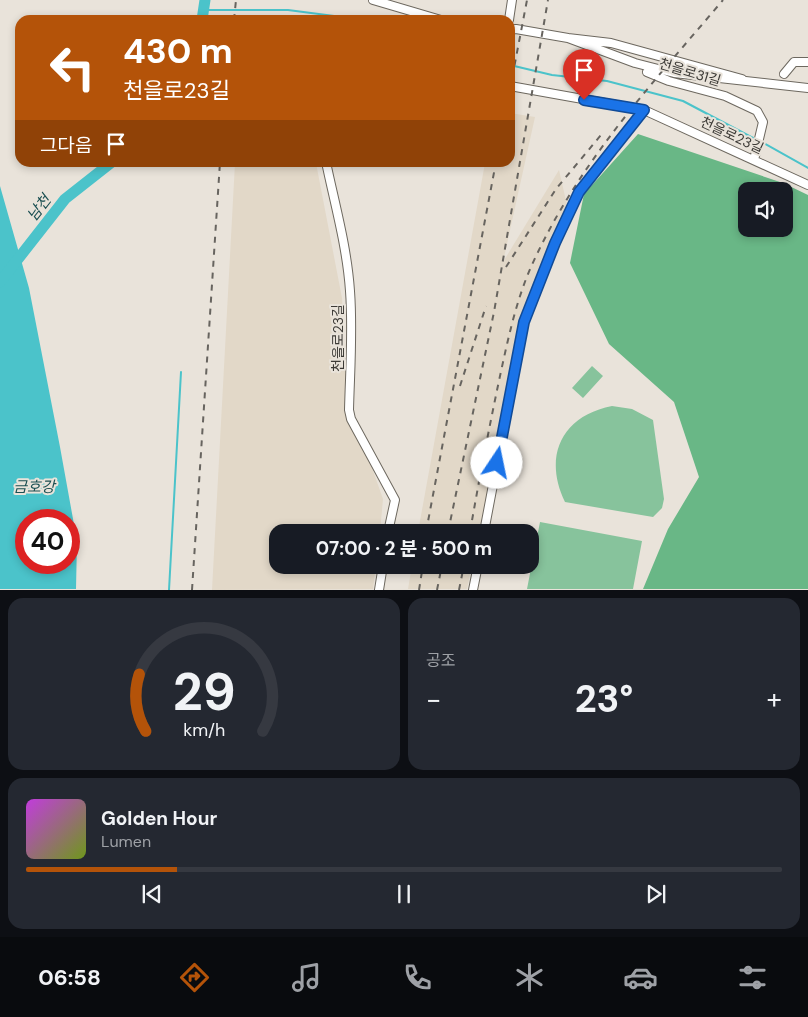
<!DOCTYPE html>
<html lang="ko">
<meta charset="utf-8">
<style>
body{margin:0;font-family:"DM Sans","Noto Sans KR",sans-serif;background:#242831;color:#f1f3f6;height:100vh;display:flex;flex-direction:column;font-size:19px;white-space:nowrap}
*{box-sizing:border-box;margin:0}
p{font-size:16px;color:#9ea1a6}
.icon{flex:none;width:28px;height:28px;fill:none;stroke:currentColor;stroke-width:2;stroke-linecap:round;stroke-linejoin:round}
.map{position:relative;height:590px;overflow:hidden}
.details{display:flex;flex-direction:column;gap:8px;padding:8px;background:#0d0f14;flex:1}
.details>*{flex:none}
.hud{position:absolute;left:15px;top:15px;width:500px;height:152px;border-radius:15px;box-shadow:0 2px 8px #0003;background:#b45309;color:#fff;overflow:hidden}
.controls{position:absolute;left:738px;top:182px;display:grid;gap:10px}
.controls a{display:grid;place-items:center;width:55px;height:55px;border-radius:10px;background:#171b24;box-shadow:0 2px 8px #0003;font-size:25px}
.speed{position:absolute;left:15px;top:509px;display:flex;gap:10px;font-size:25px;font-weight:700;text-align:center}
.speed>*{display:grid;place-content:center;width:65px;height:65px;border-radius:50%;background:#171b24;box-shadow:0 2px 8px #0003;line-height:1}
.speed .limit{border:8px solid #d22;background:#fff;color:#111}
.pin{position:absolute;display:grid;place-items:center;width:42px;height:42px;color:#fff;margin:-51px -21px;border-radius:50% 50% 50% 0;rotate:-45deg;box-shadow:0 0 5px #0007}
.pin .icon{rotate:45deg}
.me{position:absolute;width:55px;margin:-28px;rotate:11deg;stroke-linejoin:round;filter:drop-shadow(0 0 4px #0008)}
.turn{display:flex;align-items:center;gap:18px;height:105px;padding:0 25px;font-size:22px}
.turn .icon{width:65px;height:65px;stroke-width:2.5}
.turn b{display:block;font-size:35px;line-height:42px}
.then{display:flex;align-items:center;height:48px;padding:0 25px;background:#0003;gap:10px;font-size:19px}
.big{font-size:38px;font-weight:700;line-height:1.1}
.details .widget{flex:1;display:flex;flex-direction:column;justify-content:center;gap:8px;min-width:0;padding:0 18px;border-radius:15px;background:#242831}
.details .dial{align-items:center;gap:0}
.dial svg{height:130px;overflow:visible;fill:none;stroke:#363941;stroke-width:7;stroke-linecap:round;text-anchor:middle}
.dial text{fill:#f1f3f6;stroke:none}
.song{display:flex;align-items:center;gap:15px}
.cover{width:60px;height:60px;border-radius:8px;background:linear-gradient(135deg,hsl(290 70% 55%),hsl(80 70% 35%))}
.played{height:5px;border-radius:2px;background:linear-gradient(90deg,#b45309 20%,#363941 20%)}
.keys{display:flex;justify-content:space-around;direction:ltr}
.heat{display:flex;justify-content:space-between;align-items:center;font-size:28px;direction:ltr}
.details .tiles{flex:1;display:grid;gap:8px;grid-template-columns:1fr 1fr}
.widget:last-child{grid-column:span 2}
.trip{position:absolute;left:269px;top:524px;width:270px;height:50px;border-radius:15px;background:#171b24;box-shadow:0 2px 8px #0003;font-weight:700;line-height:50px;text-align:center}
.menu{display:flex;height:80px;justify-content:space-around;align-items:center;background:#090b0e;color:#9ea1a6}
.menu .icon{width:35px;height:35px}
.menu .on{color:#b45309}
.menu b{font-size:22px;color:#f1f3f6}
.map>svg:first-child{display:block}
.built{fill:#e2d8c8}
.green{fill:#87c39c}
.forest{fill:#69b786;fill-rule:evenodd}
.water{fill:#4bc3ca;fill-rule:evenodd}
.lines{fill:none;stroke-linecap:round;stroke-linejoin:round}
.stream{stroke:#4bc3ca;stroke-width:2}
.river{stroke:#4bc3ca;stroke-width:11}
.minor-casing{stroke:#6d685f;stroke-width:10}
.minor{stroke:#fff;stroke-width:8}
.rail{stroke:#67645f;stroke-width:2;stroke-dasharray:6 6;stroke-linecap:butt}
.route-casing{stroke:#114b97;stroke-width:12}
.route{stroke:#1a73e8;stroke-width:9}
.labels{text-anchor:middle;stroke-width:4;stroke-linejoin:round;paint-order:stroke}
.street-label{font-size:14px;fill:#3c3a36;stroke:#e9e3da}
.water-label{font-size:15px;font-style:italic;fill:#1b4f52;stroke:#e9e3da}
</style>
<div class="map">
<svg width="808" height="590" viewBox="0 0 808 590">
<rect width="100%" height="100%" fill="#e9e3da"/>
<!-- built -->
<path class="built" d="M510,113L535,117L503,262L559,170L567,205L556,228L524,312L479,532H418L485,163L510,162Z
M235,163H316L342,298L347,397L383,499L380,532H278V565H376L373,589L212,590Z
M412,565H472L467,589H408Z"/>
<!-- green -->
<path class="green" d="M592,366L603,376L583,398L572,388Z
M612,406L632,409L653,420L664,499L662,508L653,517L565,502C543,457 561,416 612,406Z
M540,522L642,541L633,589H527Z"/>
<!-- forest -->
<path class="forest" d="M638,134L783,183L808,195V589H643L668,529L699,477L674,402L609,344L570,263L584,194ZM746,191H784V229H746Z"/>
<!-- water -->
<path class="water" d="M0,186L29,288L60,447L77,541L76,589H0ZM26,520H69V562H26Z"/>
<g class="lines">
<!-- stream -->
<path class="stream" d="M205,10H288L365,20
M510,65L552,75L607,81L683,101L755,139
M762,142L808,168
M169,590L181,372"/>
<!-- river -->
<path class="river" d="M202,20L205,0
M0,282L65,199L112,162"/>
<defs>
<path id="minor" d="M373,0L441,20
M509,20L512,0
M510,30L516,29L568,38
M647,72L669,81L725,96L757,111L763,122L754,160
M784,74L794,62H808
M742,79L611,43L568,38L635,63L674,73L808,88
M510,86L644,110L808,185
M326,162C335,205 347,247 350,291C353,331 350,370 349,410L351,419L395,500L388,532
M484,532L524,322L555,243L579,192L644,110
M379,590L383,565
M473,590L478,565"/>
</defs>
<!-- minor casing -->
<use href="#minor" class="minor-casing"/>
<!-- minor -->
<use href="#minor" class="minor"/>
<!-- rail -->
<path class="rail" d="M234,20L236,0
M510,89L527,0
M506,267L556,189L601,135
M460,386L486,306
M426,532L496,162
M448,532L494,312L548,0
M470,532C479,480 489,428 500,376C508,339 516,301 531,267C577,164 651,85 723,0
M192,590L220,162
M419,590L423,565
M437,590L442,565
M459,590L464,565"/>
</g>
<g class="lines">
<defs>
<path id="route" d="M497,463L524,322L555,243L579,192L644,110L584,100"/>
</defs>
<!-- route casing -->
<use href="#route" class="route-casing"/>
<!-- route -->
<use href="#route" class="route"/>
</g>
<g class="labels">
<!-- street labels -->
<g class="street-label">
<text transform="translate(690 72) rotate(17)" y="5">천을로31길</text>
<text transform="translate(732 135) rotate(25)" y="5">천을로23길</text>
<text transform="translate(338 338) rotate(-90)" y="5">천을로23길</text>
</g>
<!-- water labels -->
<g class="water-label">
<text transform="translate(39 208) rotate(-52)" y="5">남천</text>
<text x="34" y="492">금호강</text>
</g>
</g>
</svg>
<div class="controls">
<a><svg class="icon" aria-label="sound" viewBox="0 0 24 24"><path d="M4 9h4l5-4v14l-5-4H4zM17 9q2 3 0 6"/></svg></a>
</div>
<div class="speed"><div class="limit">40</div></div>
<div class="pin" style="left:584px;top:100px;background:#d93025"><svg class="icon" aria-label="arrive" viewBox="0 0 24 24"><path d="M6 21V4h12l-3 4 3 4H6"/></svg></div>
<svg class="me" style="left:497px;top:463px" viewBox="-20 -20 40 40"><circle r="19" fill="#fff"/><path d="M0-13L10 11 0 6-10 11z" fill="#1a73e8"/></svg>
<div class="trip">07:00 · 2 분 · 500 m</div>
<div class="hud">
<div class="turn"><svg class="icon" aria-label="left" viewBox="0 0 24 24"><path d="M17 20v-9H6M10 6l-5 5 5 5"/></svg><div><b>430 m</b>천을로23길</div></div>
<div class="then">그다음<svg class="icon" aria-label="arrive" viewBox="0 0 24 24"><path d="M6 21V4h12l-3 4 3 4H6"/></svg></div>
</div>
</div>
<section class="details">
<div class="tiles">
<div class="widget dial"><svg viewBox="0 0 100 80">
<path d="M14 69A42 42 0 1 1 86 69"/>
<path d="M14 69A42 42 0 0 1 10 34" stroke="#b45309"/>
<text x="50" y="56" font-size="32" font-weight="700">29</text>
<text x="50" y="72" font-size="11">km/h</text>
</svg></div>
<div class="widget"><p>공조</p>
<div class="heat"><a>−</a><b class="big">23°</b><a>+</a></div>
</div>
<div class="widget">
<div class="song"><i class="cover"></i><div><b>Golden Hour</b><p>Lumen</p></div></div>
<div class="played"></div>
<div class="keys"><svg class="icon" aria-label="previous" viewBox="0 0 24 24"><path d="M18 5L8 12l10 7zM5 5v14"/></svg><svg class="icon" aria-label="pause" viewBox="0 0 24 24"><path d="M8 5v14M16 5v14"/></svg><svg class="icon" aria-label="next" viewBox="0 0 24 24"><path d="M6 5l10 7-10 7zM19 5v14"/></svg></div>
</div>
</div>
</section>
<nav class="menu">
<b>06:58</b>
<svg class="icon on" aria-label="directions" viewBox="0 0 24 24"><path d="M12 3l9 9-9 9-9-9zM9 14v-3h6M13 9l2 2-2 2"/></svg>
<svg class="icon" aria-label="music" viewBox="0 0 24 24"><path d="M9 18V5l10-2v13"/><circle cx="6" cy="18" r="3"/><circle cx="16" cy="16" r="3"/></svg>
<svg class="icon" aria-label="phone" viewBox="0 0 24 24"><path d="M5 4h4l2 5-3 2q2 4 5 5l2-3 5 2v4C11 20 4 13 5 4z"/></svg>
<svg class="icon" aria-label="climate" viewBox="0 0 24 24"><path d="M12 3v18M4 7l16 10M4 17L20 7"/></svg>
<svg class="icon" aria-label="car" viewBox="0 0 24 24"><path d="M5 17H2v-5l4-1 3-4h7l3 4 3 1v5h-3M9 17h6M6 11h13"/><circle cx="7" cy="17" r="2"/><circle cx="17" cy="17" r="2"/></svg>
<svg class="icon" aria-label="filters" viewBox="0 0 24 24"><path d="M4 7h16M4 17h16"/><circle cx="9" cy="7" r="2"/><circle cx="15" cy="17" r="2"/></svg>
</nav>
